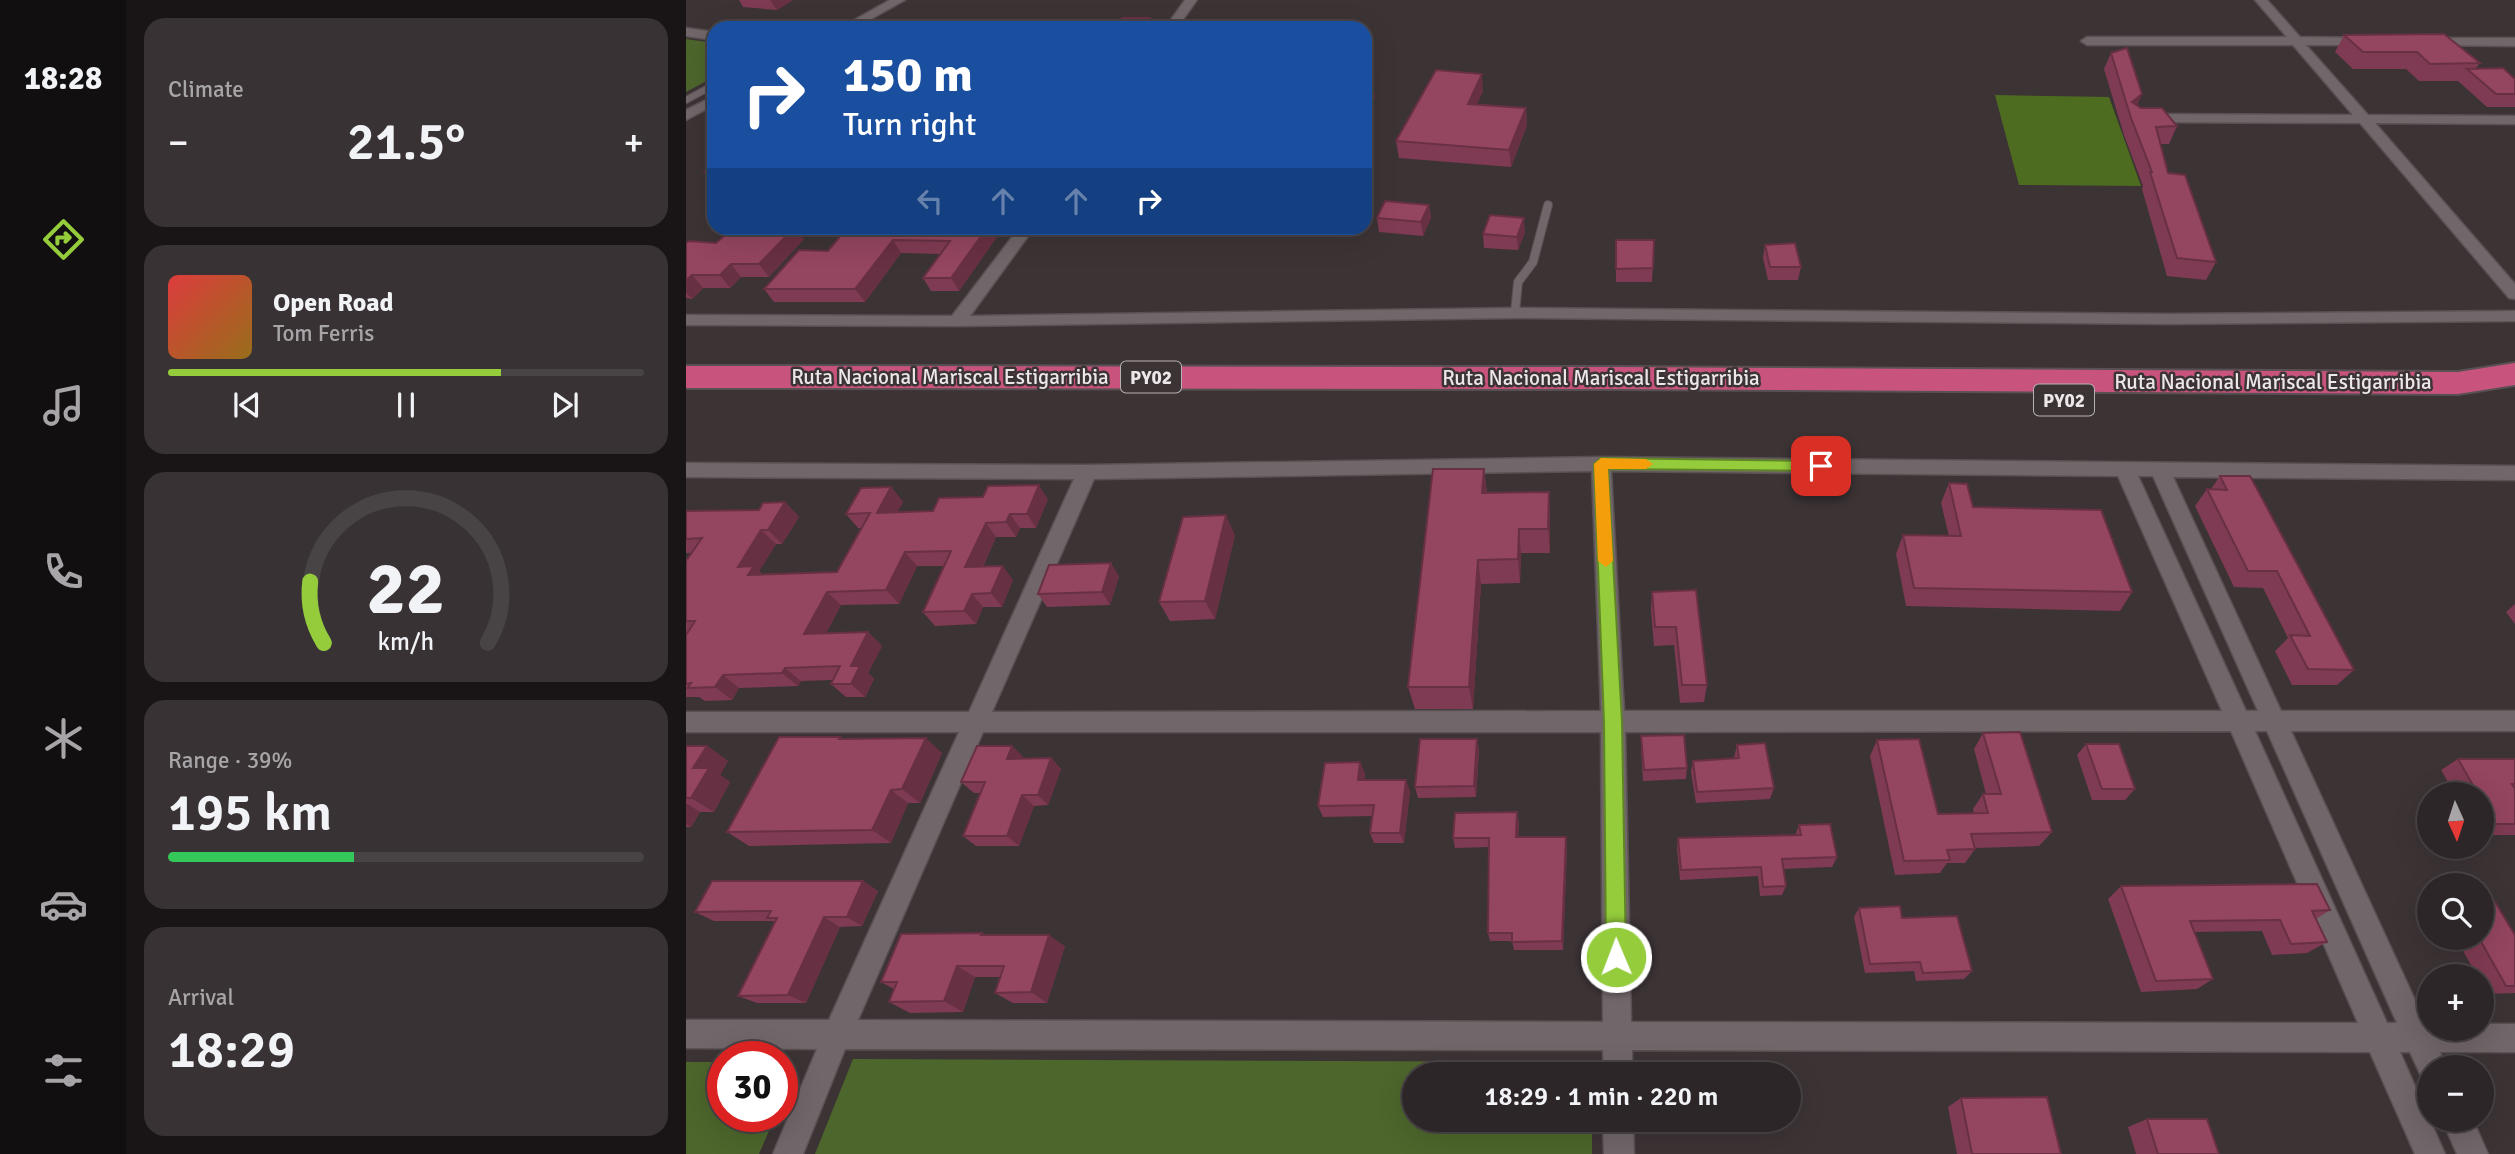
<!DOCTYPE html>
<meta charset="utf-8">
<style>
body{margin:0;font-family:Signika,sans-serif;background:#393234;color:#f1f3f6;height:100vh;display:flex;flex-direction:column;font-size:26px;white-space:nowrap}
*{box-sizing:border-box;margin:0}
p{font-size:23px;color:#a7a5a8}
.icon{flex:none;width:38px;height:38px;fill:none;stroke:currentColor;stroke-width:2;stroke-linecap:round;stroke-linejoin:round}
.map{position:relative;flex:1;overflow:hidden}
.drawer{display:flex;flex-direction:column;gap:18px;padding:18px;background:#191516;width:560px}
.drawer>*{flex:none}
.banner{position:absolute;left:21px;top:21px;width:665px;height:214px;border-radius:21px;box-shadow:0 7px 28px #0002,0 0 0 2px #484345;background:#1a4fa0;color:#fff;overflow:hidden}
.needle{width:46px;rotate:177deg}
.controls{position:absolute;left:1731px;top:782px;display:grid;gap:14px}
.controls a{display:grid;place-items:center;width:77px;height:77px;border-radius:50%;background:#2d2628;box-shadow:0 7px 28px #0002,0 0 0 2px #484345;font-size:35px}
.speed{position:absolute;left:21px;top:1041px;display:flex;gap:14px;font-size:35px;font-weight:700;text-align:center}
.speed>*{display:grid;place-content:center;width:91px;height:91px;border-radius:50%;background:#2d2628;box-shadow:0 7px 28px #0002,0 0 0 2px #484345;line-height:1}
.speed .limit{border:10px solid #d22;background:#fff;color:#111}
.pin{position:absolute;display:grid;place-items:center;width:60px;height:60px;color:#fff;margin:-30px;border-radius:14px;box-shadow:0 4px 10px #0006}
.me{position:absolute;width:77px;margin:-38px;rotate:359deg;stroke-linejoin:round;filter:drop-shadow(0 0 5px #0008)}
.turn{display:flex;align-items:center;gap:24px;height:147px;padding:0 21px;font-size:32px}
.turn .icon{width:91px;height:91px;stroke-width:2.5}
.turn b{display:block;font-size:49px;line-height:60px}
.lanes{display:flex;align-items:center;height:66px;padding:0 21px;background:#0003;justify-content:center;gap:35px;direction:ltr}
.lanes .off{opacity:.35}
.big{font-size:52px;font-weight:600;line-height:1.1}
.drawer .card{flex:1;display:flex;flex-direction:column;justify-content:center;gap:10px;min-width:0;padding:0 24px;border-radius:21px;background:#393234}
.drawer .dial{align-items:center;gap:0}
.dial svg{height:182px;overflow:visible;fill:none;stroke:#484345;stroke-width:7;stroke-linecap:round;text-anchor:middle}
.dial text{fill:#f1f3f6;stroke:none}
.song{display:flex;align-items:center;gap:21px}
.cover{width:84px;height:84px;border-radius:10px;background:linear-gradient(135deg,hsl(0 70% 55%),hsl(40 70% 35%))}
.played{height:7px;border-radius:4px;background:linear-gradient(90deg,#94cc3c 70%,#484345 70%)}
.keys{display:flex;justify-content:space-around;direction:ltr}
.heat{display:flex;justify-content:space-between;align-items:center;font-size:38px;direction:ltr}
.charge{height:10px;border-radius:5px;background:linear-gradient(90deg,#34c759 39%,#484345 0)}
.trip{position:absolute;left:716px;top:1062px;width:399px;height:70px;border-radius:35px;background:#2d2628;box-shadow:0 7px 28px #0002,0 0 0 2px #484345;font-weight:600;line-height:70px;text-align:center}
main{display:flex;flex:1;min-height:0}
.menu{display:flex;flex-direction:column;width:126px;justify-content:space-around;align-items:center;background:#120f10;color:#a7a5a8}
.menu .icon{width:49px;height:49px}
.menu .active{color:#94cc3c}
.menu b{font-size:32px;color:#f1f3f6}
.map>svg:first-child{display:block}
.green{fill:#4d662c}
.forest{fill:#4e6c20}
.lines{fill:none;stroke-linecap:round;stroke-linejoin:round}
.lane-far1-casing{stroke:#585052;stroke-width:8}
.lane-casing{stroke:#585052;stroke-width:10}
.street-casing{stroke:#585052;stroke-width:3}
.highway-casing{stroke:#585052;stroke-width:4}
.lane-far1{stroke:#716669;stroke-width:6}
.lane{stroke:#716669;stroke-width:8}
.street{fill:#716669;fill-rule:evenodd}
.highway{fill:#c8547e;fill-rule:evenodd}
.wall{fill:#7f3b53}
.shaded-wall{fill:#683043}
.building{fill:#944560;stroke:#683043;stroke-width:2}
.route{fill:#94cc3c;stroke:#608527;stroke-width:2}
.slow{fill:#f59e0b}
.labels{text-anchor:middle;stroke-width:5;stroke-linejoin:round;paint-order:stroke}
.shield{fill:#3c3335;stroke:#b8b1b3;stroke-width:2}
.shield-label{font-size:19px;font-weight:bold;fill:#ede7e9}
.street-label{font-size:21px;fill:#ede7e9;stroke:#3c3335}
</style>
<main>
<nav class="menu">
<b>18:28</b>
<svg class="icon active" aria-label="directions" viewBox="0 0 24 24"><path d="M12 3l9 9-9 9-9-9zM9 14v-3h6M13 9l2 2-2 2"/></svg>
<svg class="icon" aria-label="music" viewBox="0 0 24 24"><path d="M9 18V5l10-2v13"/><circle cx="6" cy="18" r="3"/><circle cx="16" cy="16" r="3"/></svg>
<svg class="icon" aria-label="phone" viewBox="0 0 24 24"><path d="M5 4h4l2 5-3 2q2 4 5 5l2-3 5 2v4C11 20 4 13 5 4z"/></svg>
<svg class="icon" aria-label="climate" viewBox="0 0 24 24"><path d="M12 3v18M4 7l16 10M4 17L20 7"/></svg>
<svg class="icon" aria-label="car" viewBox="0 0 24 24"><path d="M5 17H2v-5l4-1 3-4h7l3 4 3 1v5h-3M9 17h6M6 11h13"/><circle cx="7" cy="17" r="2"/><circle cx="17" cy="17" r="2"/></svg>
<svg class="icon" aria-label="filters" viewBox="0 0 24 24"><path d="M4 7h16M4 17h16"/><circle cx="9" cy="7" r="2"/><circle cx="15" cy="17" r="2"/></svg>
</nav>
<section class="drawer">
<div class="card"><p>Climate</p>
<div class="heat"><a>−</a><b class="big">21.5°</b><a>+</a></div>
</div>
<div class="card">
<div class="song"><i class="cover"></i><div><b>Open Road</b><p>Tom Ferris</p></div></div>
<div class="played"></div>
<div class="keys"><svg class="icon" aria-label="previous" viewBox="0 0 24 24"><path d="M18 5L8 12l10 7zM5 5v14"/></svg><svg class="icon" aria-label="pause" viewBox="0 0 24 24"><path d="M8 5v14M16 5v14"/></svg><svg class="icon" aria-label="next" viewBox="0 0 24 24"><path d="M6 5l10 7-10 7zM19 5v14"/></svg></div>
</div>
<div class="card dial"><svg viewBox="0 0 100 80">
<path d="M14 69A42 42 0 1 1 86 69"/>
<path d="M14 69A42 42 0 0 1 8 42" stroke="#94cc3c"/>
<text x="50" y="56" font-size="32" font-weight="700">22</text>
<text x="50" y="72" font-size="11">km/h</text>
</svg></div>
<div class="card"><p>Range · 39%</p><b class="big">195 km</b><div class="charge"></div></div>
<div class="card"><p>Arrival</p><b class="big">18:29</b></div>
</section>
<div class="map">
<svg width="1829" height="1154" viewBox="0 0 1829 1154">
<rect width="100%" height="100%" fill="#3c3335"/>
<!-- green -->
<path class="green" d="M0,39L28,43V77L0,92Z
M167,1059L905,1062V1074H728V1120H906V1154H129Z
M0,1062H37V1116L89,1117L73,1154H0Z"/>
<!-- forest -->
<path class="forest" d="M1309,95L1423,97L1455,186L1333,185Z"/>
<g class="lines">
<defs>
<path id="lane-far1" d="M0,100L28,85"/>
<path id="lane" d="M829,313L832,282L847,262L862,205"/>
<path id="street" d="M204,0H219L169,28H154Z
M499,0H511L491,28H479Z
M1569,0H1581L1614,37L1687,38L1689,41L1683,45H1620L1682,115L1829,116V124L1689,123L1829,284V299L1823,298L1674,123L1457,122L1450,118L1457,114L1667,115L1607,45H1401L1395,41L1401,37H1601Z
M0,28L28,32V40L0,36Z
M1740,38H1829V46L1736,45V39Z
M28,96V105L0,120V110Z
M333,228H348L284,316L829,308L1483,314L1829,311V321L1483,324L829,318L271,326L0,325V315L266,316Z
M915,457L1829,466V480L1487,477L1595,711H1829V731H1605L1740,1024H1743V1029H1796V1024H1829V1052H1754L1760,1068H1743V1081L1736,1078L1724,1052H1714L1759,1154H1729L1684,1052L946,1050V1074H918L917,1050L159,1049L117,1154H87L131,1049L0,1048V1020H143L273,732H0V712H283L388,479L0,477V463L401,465ZM906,471L915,711L306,712L408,479ZM925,471L1432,476L1536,711H938ZM1452,476H1467L1572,711H1560ZM1545,731L1672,1023L945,1022L939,732ZM1569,731H1581L1711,1023H1701ZM297,732H915L917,1022L172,1020Z
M917,1120H947L948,1154H918Z
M1756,1120H1787L1802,1154H1771Z"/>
<path id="highway" d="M1829,363V385L1772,394L930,389L0,388V366L930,367L1772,372Z"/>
</defs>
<!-- lane-far1 casing -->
<use href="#lane-far1" class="lane-far1-casing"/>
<!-- lane casing -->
<use href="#lane" class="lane-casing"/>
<!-- street casing -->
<use href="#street" class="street-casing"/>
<!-- highway casing -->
<use href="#highway" class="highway-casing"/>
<!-- lane-far1 -->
<use href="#lane-far1" class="lane-far1"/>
<!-- lane -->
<use href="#lane" class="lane"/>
<!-- street -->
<use href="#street" class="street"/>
<!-- highway -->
<use href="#highway" class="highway"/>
</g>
<!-- wall -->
<path class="wall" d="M53,0H107L91,10L57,7Z
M1658,35L1794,63L1790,68L1829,79V107H1801L1772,81H1733L1720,69H1667L1649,52Z
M1425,53L1451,105L1491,126L1483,144H1474L1482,173L1530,262L1520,280L1481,276L1456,189L1457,186L1438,135L1418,69Z
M797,91L791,104L840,108L841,125L825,167L713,158L710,141Z
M28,165V183L19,172Z
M743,205L745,218L737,236L693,232L691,218Z
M161,228H317L273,291H245L237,278L254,254L215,253L179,302H88L78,289L142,251Z
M839,232L832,250L798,248L797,234Z
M118,239L83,277H55L44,288H17L6,299L0,298V243H30Z
M930,240H968L966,282H930Z
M1079,245L1115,267L1112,280H1082L1077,258Z
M798,469L801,493L863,492L864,516V553H835L834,583L795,584L787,709H729L722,687Z
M1534,476L1668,670L1651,685H1606L1589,651L1602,638L1577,588L1548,587L1509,506L1521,489H1525Z
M1263,483L1287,507L1446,592L1434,611L1220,606L1210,554L1217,535L1263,536L1255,503Z
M205,487L217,502L211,512L247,511L362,499L350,528H334L330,537H310L297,567L327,580L316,607H297L290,624L249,626L237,612L258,566H231L213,604L155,605L140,633L182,632L196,646L182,673L188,679L179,697H160L145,684L147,680L115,681L112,686L53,688L46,700L19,701L13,697H0V561L6,553H0V511L73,510L99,502L113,517L96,544H90L73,571L76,574L151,572L176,528H172L160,514Z
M549,535L529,619L484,621L473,602Z
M433,576L424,605L361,607L352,594Z
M1010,590L1021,685L1018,702L994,703L988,645L968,646L965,610L966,592Z
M1829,604V624L1820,612Z
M1297,733L1366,832L1353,846L1289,848V849L1279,863H1261L1254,873L1209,875L1184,756L1191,740L1252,814L1288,813L1287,809L1297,794H1300L1288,749Z
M955,736L1001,768L1000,779L957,781L955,748Z
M157,739L256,753L234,803H222L205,843L63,846L41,832Z
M791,739L793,750L790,797L732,798L729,787Z
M1400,744L1449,789L1439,800H1406L1391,755Z
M1051,745L1088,788L1084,799L1010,803L1005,772L1007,761L1048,758Z
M0,746H21L42,761L34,775L44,782L28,812H14L5,827H0Z
M326,746L337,757V758H365L375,769L362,805L348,806L333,846H290L277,836L294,793H288L275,782Z
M1772,759H1829V835H1796V794H1769L1755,770Z
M679,773L678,780L724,791L718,843H688L684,833L686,816L637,817L632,806Z
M833,822L832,837L881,846L877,950H828L826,941H804L802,933L803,847L769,848L767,838Z
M1113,825L1151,857L1146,867L1097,869L1100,886L1096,895L1074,896L1072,876L994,880L991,848L992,838L1109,836Z
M177,881L192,891L176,926L154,927L120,1003H71L52,996L89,922L86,921H28L9,912Z
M1435,886L1644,910L1630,919L1641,942L1621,953L1586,955L1576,931L1508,932L1527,979L1511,989L1455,992L1422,899Z
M1173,908L1216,918L1286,971L1278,979L1230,981L1228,971L1179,973L1168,917Z
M296,933L299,935L379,946L361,1003H327L309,993L314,977H289L277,1012L224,1013L203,1002L208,989L195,982Z
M1829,935V993L1801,994L1796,984V976H1791L1770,938H1796Z
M1275,1098L1375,1154H1271L1262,1107Z
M1461,1119L1533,1154H1450L1442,1127Z"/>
<!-- shaded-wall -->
<path class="shaded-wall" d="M84,0H107L91,10Z
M464,18L469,28H462V22Z
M685,72L689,97L679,119V83Z
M796,74L797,91L783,121L782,104Z
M1456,94L1449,111L1446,102Z
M840,108L841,125L825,167L823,150Z
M743,205L745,218L737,236L735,222Z
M838,218L839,232L832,250L831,237Z
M108,228H110L118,239L83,277L73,264Z
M301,228H317L273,291L265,278Z
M207,240L215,253L179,302L169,289Z
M45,264L55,277L44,288L34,275Z
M6,275L17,288L6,299L0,292V281Z
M798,469L801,493H796Z
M353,485L362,499L350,528L341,514Z
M205,487L217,502L203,527L191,513Z
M863,492L864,516V553L862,529Z
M99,502L113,517L96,544L82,530Z
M324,514L334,528L330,537L320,522Z
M540,515L549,535L529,619L519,601Z
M300,523L310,537L290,581L279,567Z
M833,529L835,553L834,583L832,559Z
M75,530L90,544L73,571L83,580L77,589L52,567Z
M219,552L231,566L213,604L200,590Z
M792,560L795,584L787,709L783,687Z
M425,563L433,576L424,605L416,592Z
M317,566L327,580L316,607L305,593Z
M141,592L155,605L133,647L118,634Z
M286,594L297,607L290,624L278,611Z
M182,632L196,646L182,673L188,679L179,697L165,684V666Z
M99,668L115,681L112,686L96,673Z
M37,675L53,688L46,700L29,687Z
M240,738L256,753L234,803L216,789Z
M791,739L793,750L790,797L788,786Z
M21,746L42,761L34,775L44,782L28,812L5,798L7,768Z
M326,746L337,757L332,770L321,759Z
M365,758L375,769L362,805L352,795Z
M674,762L679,773L676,791L672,780Z
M720,780L724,791L718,843L714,833Z
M205,790L222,803L205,843L186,830Z
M336,795L348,806L333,846L321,836Z
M0,803L14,812L5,827L0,824Z
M831,812L833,822L832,847L830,837Z
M880,837L881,846L877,950L876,941Z
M177,881L192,891L176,926L161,917Z
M138,917L154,927L120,1003L102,995Z
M363,935L379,946L361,1003L345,992Z
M271,966L289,977L277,1012L258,1001Z"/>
<!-- building -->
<path class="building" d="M436,18H464L462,22H466L462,28H429Z
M1758,34L1794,63L1744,64L1731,52H1677L1658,35Z
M1441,48L1456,94L1446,102L1455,108H1476L1491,126L1470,127L1482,173L1499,175L1530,262L1491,258L1464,172H1466L1445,118L1425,53Z
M1817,68L1829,79V94H1810L1781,69Z
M750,70L796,74L782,104L840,108L823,150L710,141Z
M679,72H685L679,83Z
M28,165V172H19Z
M699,201L743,205L735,222L691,218Z
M804,215L838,218L831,237L797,234Z
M48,228H108L73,264H45L34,275H6L0,281V243L3,241L30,243Z
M161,228H301L265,278H237L264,241L207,240L169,289H78L113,250L142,251Z
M930,240H968L967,268L930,269Z
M1109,243L1115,267H1084L1079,245Z
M747,469H798L796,493L863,492L862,529H833L832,559L792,560L783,687H722Z
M1534,476H1564L1668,670L1622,669L1604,635L1624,636L1591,571H1562L1521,489L1541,490Z
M1263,483L1281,484L1287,507L1415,510L1446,592L1228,588L1217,535L1275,536Z
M353,485L341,514H324L320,522L300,523L279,567L317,566L305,593L286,594L278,611L237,612L265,551L219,552L200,590L141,592L118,634L182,632L165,666H174L165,684H145L154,666L99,668L96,673L37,675L29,687L2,688L5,683L0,684V635L9,621H0V561L16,538L0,539V511L73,510L77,503L99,502L82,530H75L52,567L68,566L62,575L151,572L184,513L160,514L175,488L205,487L191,513L247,511L253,498L297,497L302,486Z
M540,515L519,601L473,602L497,517Z
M425,563L416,592L352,594L363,565Z
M1010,590L1021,685H996L990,627H969L966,592Z
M1334,732L1366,832L1285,834L1289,849L1261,850L1264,860L1218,861L1191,740L1233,739L1252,814L1302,813L1297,794H1315L1297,733Z
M998,735L1001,768L958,770L955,736Z
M93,737H154L153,739L240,738L216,789L205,790L186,830L41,832Z
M734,739H791L788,786L729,787Z
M1079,743L1088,788L1011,792L1007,761L1053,758L1051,745Z
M1400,744H1433L1449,789H1416Z
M0,746H21L7,768H23L5,798H0Z
M291,746H326L321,759L365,758L352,795H336L321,836H277L299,782H275Z
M1772,759H1829V784H1826L1829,789V824H1809L1796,800V794H1792Z
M674,762L672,780H720L714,833H684L688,805L632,806L639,763Z
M831,812L830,837H880L876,941L826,942V933H802L803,838H767L769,813Z
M1144,824L1151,857L1096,859L1100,886L1077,887L1075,867L995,870L992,838L1115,835L1113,825Z
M26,881H177L161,917H138L102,995L52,996L91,918H81L85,911L9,912Z
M1631,884L1644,910L1626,911L1641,942L1605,944L1594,920L1504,921L1527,979L1470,981L1435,886Z
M1809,902L1829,935V986H1820L1793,938H1796V903Z
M1214,906L1216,918L1271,916L1286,971L1237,973L1234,962L1184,964L1173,908Z
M296,933L295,935H363L345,992L309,993L318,966H271L258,1001L203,1002L211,982H195L215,934Z
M1361,1097L1375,1154H1286L1275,1098Z
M1461,1119H1521L1533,1154H1472Z"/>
<!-- route -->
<path class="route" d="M915,458L1135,461L1142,466L1135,471L922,469L936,722L940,957L937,965L930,968L923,965L920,957L918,722L908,464Z"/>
<!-- slow -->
<path class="slow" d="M915,458L960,459L967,464L960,469H922L927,561L920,567L912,561L908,464Z"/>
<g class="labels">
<!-- shield labels -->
<g class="shield">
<rect x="435" y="361.5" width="60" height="31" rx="5"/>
<rect x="1348" y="384.5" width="60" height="31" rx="5"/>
</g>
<g class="shield-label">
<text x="465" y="384">PY02</text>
<text x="1378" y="407">PY02</text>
</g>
<!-- street labels -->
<g class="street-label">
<text x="264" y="384">Ruta Nacional Mariscal Estigarribia</text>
<text x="915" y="385">Ruta Nacional Mariscal Estigarribia</text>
<text x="1587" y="389">Ruta Nacional Mariscal Estigarribia</text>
</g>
</g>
</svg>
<div class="controls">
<a><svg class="needle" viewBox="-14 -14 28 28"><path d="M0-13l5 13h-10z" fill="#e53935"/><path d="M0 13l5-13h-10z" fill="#a7a5a8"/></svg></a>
<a><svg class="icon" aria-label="search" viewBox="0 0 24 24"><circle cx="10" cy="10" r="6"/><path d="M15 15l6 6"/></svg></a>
<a>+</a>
<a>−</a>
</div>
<div class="speed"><div class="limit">30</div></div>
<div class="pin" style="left:1135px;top:466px;background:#d93025"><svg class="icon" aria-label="arrive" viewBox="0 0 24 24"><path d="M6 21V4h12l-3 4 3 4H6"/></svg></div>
<svg class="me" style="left:930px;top:957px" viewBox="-20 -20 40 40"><circle r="17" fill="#94cc3c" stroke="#fff" stroke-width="3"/><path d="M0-11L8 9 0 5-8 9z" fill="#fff"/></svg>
<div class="trip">18:29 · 1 min · 220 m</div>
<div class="banner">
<div class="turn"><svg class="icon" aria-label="right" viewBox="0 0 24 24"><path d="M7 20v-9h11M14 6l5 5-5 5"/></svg><div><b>150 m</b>Turn right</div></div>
<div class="lanes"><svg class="icon off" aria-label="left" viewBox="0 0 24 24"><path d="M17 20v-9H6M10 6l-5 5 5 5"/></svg><svg class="icon off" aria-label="ahead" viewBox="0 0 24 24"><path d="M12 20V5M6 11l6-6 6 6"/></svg><svg class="icon off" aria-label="ahead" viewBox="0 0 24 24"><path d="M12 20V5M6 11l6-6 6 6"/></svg><svg class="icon" aria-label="right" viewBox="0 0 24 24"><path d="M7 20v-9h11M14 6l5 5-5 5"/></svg></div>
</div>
</div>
</main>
